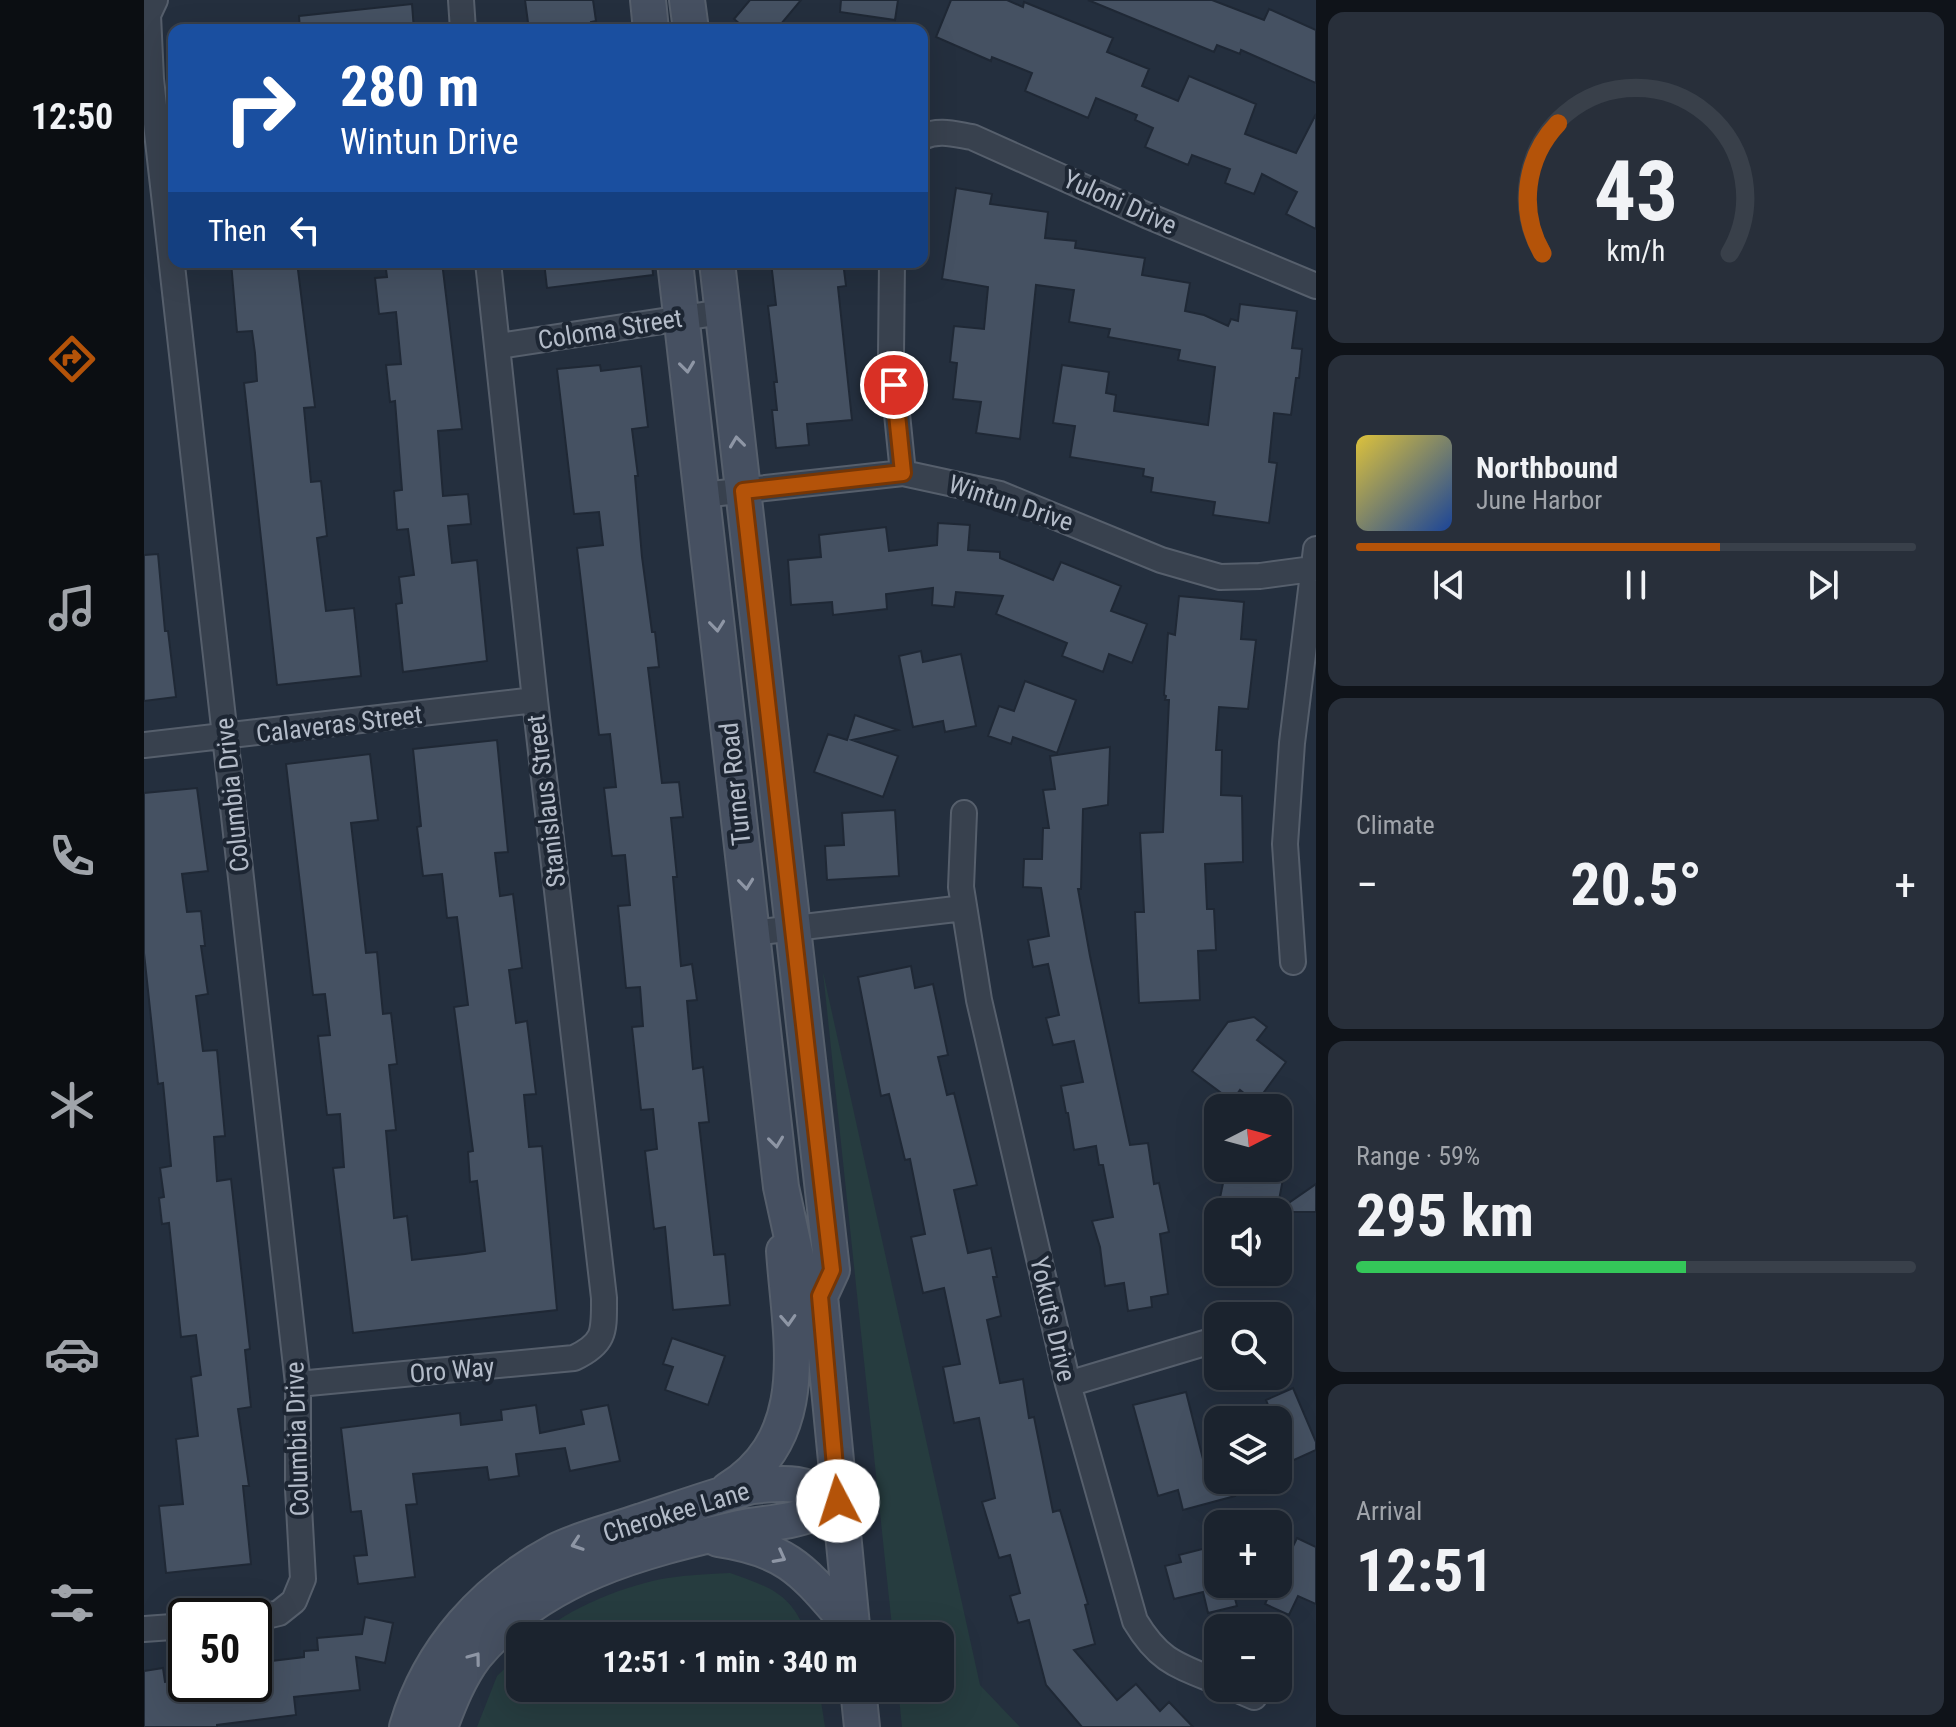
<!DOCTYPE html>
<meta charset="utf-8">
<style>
body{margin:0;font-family:"Roboto Condensed",sans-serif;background:#282f3a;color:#f1f3f6;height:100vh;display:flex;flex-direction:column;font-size:30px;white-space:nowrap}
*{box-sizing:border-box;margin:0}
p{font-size:26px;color:#a0a4aa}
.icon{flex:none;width:44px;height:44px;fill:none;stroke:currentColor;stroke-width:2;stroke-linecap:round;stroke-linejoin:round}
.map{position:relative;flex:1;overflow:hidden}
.panel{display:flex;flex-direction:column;gap:12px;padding:12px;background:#0f1319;width:640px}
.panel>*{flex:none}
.guide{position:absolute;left:24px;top:24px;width:760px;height:244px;border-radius:16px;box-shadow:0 8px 32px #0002,0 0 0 2px #39404a;background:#1a4fa0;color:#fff;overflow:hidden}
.needle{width:52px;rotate:84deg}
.tools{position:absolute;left:1060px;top:1094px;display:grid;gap:16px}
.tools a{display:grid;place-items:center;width:88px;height:88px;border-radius:16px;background:#1b232e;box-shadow:0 8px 32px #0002,0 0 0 2px #39404a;font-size:40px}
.speed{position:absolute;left:24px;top:1598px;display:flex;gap:16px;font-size:40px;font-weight:700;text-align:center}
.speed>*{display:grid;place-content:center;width:104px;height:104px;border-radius:50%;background:#1b232e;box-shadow:0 8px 32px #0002,0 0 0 2px #39404a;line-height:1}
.speed .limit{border:4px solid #111;border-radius:12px;background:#fff;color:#111}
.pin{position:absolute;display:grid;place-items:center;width:68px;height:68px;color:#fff;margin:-34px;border:4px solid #fff;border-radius:50%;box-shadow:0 2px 8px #0007}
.me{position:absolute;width:88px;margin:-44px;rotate:355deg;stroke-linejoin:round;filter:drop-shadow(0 0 6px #0008)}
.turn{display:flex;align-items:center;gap:28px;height:168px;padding:0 40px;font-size:36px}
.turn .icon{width:104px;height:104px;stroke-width:2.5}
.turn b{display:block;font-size:56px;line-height:68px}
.then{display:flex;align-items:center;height:76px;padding:0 40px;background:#0003;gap:16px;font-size:30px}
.big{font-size:60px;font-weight:700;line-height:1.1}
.panel .tile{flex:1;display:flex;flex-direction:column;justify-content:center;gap:12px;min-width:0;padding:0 28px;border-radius:16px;background:#282f3a}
.panel .dial{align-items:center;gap:0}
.dial svg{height:208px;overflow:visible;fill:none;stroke:#39404a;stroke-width:7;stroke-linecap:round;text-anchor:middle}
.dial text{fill:#f1f3f6;stroke:none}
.song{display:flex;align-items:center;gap:24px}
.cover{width:96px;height:96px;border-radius:12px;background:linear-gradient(135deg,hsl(50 70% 55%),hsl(220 70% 35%))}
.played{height:8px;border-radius:4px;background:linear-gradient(90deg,#b45309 65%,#39404a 65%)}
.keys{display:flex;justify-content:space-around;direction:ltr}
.heat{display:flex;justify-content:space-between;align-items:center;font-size:44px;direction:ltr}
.charge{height:12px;border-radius:6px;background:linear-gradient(90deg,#34c759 59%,#39404a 0)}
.trip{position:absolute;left:362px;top:1622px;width:448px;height:80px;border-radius:16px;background:#1b232e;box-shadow:0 8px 32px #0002,0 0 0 2px #39404a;font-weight:700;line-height:80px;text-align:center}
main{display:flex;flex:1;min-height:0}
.tab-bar{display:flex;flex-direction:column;width:144px;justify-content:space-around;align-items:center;background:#0b0e12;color:#a0a4aa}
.tab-bar .icon{width:56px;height:56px}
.tab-bar .selected{color:#b45309}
.tab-bar b{font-size:36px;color:#f1f3f6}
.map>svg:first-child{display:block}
.green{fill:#263c3f}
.building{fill:#455162;stroke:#1f2835;stroke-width:2}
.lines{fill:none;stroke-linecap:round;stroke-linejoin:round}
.street-casing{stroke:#565f6c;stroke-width:28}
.secondary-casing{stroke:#565f6c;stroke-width:38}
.street{stroke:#38414e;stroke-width:24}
.secondary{stroke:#465061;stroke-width:34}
.oneway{stroke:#8e96a5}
.route-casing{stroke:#753606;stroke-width:20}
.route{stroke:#b45309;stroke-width:14}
.labels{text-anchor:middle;stroke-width:8;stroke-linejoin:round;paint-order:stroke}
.street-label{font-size:26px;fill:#b4bcc9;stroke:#1d2633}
</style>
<main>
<nav class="tab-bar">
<b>12:50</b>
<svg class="icon selected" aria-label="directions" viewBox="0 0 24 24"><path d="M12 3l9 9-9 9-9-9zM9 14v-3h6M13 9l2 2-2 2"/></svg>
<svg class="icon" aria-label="music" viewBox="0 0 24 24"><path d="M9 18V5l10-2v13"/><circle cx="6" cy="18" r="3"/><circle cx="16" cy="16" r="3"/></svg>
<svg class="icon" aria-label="phone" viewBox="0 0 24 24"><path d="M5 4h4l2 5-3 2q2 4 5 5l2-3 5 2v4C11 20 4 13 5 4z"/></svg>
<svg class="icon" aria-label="climate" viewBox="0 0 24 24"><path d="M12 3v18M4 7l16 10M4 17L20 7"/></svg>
<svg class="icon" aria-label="car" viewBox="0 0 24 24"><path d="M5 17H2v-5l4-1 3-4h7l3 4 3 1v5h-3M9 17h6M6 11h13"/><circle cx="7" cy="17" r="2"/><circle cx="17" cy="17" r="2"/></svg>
<svg class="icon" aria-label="filters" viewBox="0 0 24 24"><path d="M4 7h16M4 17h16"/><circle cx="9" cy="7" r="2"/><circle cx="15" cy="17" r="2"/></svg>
</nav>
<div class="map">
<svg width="1172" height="1727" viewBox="0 0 1172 1727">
<rect width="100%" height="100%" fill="#242f3e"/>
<!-- green -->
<path class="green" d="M679,972L836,1685L876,1727H758L754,1688H796V1636H749Z
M586,1573C625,1587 648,1593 663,1636H394C423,1608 485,1584 524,1578C544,1575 565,1574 586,1573Z
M376,1654V1688H675L681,1727H333L353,1676Z"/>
<!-- building -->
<path class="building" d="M381,0H449L452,21L447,22L448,30H385Z
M606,0H657L632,30H603L590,19Z
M697,0H754L751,20L696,12Z
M807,0H863L879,7L880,2L969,38L963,52L1005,69L998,86L1034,101L1045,76L1112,104L1101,134L1152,153L1172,114V229L1142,214L1153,192L1118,174L1110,194L1081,183L1086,169L1048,155L1044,165L1001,147L1009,128L991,120L993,115L952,98L944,118L881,91L888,73L848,57L847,61L792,37Z
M944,0H1068L1120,20L1125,9L1172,30V83L1097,50L1096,54L1073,45L1070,52Z
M268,4L270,30H156L155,16Z
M812,188L848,194L846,204L904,212L901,238L932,241L931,248L1001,258L998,275L1046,283L1041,311L1060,315L1084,326L1087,319L1094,321L1096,304L1153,311L1148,348L1158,349L1155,378H1152L1147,415L1130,413L1125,462L1133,463L1125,523L1069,515L1071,502L1007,492L1009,478L999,476L1000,469L926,457L931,426L909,423L918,365L965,372L962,393L972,395L970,411L1064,425L1071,367L1034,360L1036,350L964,337L966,329L925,322L930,290L892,285L876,439L832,433L837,402L809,399L813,363L806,362L810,326L840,329L844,287L798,279Z
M87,262H153L171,407L160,408L167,482L177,481L183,536L173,538L182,611L210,608L217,676L133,685L100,383L113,381L111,353L108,331L93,332Z
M241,262H298L318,429L294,431L299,496L324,494L327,524L304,526L308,563L333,560L343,661L259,672L252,604L258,603L255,577L270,575L264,529L253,530L250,491L258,490L251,401L246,402L242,365L257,364L252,312L235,314L231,278L243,277Z
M400,262H508L509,275L403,288Z
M627,262H699L702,286L694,287L708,420L663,424L665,445L632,448L628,410H633L630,382H633L624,306L632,305Z
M456,365L457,371L497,366L504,427L488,429L494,476H491L498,557L508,632H511L515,667L504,668L518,783L535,782L539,817L527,818L533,877H529L537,966L548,964L553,1000L543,1001L549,1069L559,1067L565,1122L555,1123L570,1255L581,1254L586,1305L529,1310L521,1227L510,1229L501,1151L513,1149L509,1109L497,1110L488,1027L499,1026L496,987L482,988L474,906L486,905L481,855L468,856L460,788L472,787L466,734L455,735L433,548L459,545L455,512L430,514L413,369Z
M794,523L826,525L824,550L856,552V558L909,580L917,562L977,586L967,611L1003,624L988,663L965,654L959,672L918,656L923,643L852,614L859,596L812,592L810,607L788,605L789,588L742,594L743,609L689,615L688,602L647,605L644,560L677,557L675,535L742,527L745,551L793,545Z
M14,554L21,631H24L32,697L0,701V555Z
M1035,596L1100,602L1097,639L1112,640L1104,709L1075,707L1072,750H1078L1077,795L1098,796L1099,862L1061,864L1063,909H1070L1072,950L1054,951L1056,1000L995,1003L991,912H1000L996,833L1019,832L1025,700H1021L1022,696L1020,695L1024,633L1031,635Z
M777,651L779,662L817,654L832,726L801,732L799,721L769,727L755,656Z
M881,681L932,700L913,753L869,737L867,744L844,736L855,706L870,711Z
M711,715L754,730L708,740L754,756L739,797L670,772L684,734L703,740Z
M353,740L364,852L351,853L356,896L369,894L378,968L365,970L372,1023L383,1021L392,1094L380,1095L385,1147L398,1146L413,1310L209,1333L189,1168L200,1167L196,1114L183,1115L174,1036L186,1035L181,994L169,995L142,764L226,754L234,820L207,823L222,953L233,952L239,1014L247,1013L253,1064L245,1065L252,1130L242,1131L250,1218L263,1216L268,1260L321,1254L341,1251L333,1181L326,1182L324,1152L329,1151L310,1007L324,1005L313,917L303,918L298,874L279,876L273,827L277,826L269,749Z
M966,747L964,805L939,809L937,889H934L946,956L986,1145L1004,1143L1010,1184L1015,1183L1025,1232L1016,1234L1024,1294L1007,1297L1008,1307L984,1311L980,1283L961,1286L956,1247L948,1221L969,1217L959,1165H955L952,1146L930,1150L924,1113H922L917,1086L939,1082L930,1041L909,1045L902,1018L915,1015L904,964L889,967L884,940L905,936L897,888L879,887L880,859H898L899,828H905L899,790L911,789L906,756Z
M53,788L64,871L38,874L43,912L57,911L61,946H57L64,994L52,996L59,1051L73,1050L81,1136L70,1137L73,1181L87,1179L106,1349L101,1350L107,1407L94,1409L105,1486H99L107,1564L22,1573L15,1506L39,1504L32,1439L54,1436L47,1377L57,1375L52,1335L37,1337L25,1223L18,1224L15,1198L20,1197L16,1168L27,1166L19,1083L14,1084L0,953V793Z
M751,810L755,876L683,880L681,846L700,845L698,813Z
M767,966L771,988L789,984L804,1055L794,1057L803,1095L810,1093L833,1185L810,1190L824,1253L847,1248L853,1277H849L857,1316L843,1320L856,1383L879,1379L885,1418L890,1417L909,1512L916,1510L944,1604L941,1605L951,1644L930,1650L973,1700L992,1684L1016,1711L1025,1702L1049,1727H938L902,1685L885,1620L874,1623L866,1596L876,1593L866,1555L855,1558L838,1502L851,1498L835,1418L810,1423L799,1367L816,1364L800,1288L779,1293L767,1237L781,1234L766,1159L761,1160L745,1094L737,1096L714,977Z
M1110,1017L1123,1027L1113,1040L1142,1062L1112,1103L1096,1090L1088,1101L1048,1071L1084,1022Z
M1100,1168H1141L1133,1211L1172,1184V1212H1073L1082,1169L1099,1173Z
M528,1338L581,1356L564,1405L521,1390L529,1367L519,1364Z
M1149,1388L1172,1442V1450L1139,1465L1134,1454V1420H1130L1122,1400Z
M1042,1392L1059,1459L1074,1455V1480H1086L1091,1496L1039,1510L1034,1490L1014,1496L989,1405Z
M392,1405L396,1433L440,1424L437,1410L464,1405L476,1461L426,1471L421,1448L372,1454L375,1476L345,1480L343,1467L269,1474L273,1504L262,1505L271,1577L214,1584L210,1556L223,1555L217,1511L207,1512L197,1428L316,1413L317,1425L358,1420L357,1410Z
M1153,1538L1172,1547V1604L1154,1596L1145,1615L1121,1604L1130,1584H1134V1577Z
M1074,1545V1584H1087L1093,1606L1064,1613L1059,1592L1030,1599L1021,1566L1037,1562L1035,1555Z
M221,1617L249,1623L241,1663L212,1657L216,1690L150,1697L152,1715L73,1725V1727H0V1671L19,1668L21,1682L42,1680V1684H110V1675L120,1674L119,1662L160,1657V1651L174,1650L173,1638L218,1634Z"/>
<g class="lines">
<defs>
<path id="street" d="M11,0L4,15L7,79L154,1384V1489L159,1579L150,1601L135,1613L110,1619
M317,0L319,30
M778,137C795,129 810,134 828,137L1002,215L1172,286
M748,262L747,355L759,473
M355,346L578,312
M558,495L759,473L856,494L1017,560L1076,577L1116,576L1168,569
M0,745L391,700
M820,813L817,887L835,1000L924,1384L991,1621C1015,1661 1032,1665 1074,1682
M608,933L820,908
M1149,962L1141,844L1148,743L1172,549
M154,1384L430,1358C462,1343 460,1331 460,1298L391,700L344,262
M924,1384L1074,1339
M0,1629L42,1626
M1089,1688L1110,1697"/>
<path id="secondary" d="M504,0L507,30
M543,0L547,30
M531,262L637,1187L657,1279L676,1296
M573,262L688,1270L676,1296L709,1636
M584,1490C671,1436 646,1339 640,1251
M574,1539C648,1550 661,1574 708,1627
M714,1688L718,1727
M263,1727C286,1649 341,1589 412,1551C438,1538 470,1531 498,1521C535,1509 571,1496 608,1486C646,1482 660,1482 694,1501
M296,1727C305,1703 315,1677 331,1656C398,1575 497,1551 595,1528C618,1523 645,1523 667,1514C676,1511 685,1505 694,1501"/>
</defs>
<!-- street casing -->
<use href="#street" class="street-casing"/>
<!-- secondary casing -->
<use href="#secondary" class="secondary-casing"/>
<!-- street -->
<use href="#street" class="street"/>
<!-- secondary -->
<use href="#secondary" class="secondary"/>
</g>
<!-- one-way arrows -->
<defs><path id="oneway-chevron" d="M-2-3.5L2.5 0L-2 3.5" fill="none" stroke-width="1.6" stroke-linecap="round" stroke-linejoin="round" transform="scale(2)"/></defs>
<g class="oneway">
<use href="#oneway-chevron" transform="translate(543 367) rotate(83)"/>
<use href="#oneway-chevron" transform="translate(593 442) rotate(-97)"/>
<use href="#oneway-chevron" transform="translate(573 626) rotate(84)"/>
<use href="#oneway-chevron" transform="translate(602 884) rotate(84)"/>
<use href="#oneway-chevron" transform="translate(632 1142) rotate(83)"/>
<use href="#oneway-chevron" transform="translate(644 1320) rotate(87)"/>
<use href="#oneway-chevron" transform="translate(433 1544) rotate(161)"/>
<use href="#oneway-chevron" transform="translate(636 1557) rotate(28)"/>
<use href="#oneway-chevron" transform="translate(331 1658) rotate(-53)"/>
</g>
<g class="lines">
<defs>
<path id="route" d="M694,1501L676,1296L688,1270L599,491L759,473L750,385"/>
</defs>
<!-- route casing -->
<use href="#route" class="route-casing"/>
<!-- route -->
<use href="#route" class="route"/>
</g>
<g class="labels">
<!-- street labels -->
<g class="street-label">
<text transform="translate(976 202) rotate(24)" y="9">Yuloni Drive</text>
<text transform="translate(466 329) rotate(-9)" y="9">Coloma Street</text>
<text transform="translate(867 503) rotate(18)" y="9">Wintun Drive</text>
<text transform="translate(195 724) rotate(-7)" y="9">Calaveras Street</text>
<text transform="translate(591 784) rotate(-96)" y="9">Turner Road</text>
<text transform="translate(88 795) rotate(-96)" y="9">Columbia Drive</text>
<text transform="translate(402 801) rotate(-97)" y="9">Stanislaus Street</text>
<text transform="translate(909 1319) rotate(77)" y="9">Yokuts Drive</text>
<text transform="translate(308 1370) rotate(-5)" y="9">Oro Way</text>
<text transform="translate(153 1439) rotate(-92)" y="9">Columbia Drive</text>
<text transform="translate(532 1512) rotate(-17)" y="9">Cherokee Lane</text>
</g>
</g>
</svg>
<div class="tools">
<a><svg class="needle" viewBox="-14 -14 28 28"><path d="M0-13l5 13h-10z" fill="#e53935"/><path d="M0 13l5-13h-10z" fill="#a0a4aa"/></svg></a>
<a><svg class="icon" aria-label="sound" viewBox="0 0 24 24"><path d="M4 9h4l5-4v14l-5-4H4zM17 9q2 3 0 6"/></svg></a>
<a><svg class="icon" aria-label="search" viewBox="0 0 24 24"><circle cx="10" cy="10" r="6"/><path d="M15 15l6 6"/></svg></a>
<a><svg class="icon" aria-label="layers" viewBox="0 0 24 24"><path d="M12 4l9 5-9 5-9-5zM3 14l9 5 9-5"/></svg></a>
<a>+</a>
<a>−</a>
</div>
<div class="speed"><div class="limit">50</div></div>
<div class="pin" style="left:750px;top:385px;background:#d93025"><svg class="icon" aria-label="arrive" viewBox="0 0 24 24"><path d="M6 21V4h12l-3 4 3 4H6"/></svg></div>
<svg class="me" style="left:694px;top:1501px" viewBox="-20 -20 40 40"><circle r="19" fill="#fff"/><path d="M0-13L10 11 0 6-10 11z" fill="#b45309"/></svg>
<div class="trip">12:51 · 1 min · 340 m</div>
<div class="guide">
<div class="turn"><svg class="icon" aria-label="right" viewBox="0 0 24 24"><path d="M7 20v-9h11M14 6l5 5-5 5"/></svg><div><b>280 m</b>Wintun Drive</div></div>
<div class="then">Then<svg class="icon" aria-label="left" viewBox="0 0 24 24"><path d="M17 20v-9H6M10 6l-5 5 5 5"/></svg></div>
</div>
</div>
<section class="panel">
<div class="tile dial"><svg viewBox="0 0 100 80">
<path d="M14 69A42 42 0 1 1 86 69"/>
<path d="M14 69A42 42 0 0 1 20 19" stroke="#b45309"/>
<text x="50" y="56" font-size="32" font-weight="700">43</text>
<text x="50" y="72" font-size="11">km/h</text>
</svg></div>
<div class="tile">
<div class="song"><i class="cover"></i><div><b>Northbound</b><p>June Harbor</p></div></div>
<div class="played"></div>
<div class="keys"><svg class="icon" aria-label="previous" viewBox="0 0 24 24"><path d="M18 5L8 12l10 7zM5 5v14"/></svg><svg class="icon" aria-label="pause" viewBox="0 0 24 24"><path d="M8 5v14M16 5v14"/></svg><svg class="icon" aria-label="next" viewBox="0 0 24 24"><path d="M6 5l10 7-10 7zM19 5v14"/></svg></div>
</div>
<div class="tile"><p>Climate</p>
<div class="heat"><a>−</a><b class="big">20.5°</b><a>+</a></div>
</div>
<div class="tile"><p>Range · 59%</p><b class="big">295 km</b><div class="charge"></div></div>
<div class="tile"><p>Arrival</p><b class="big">12:51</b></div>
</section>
</main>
